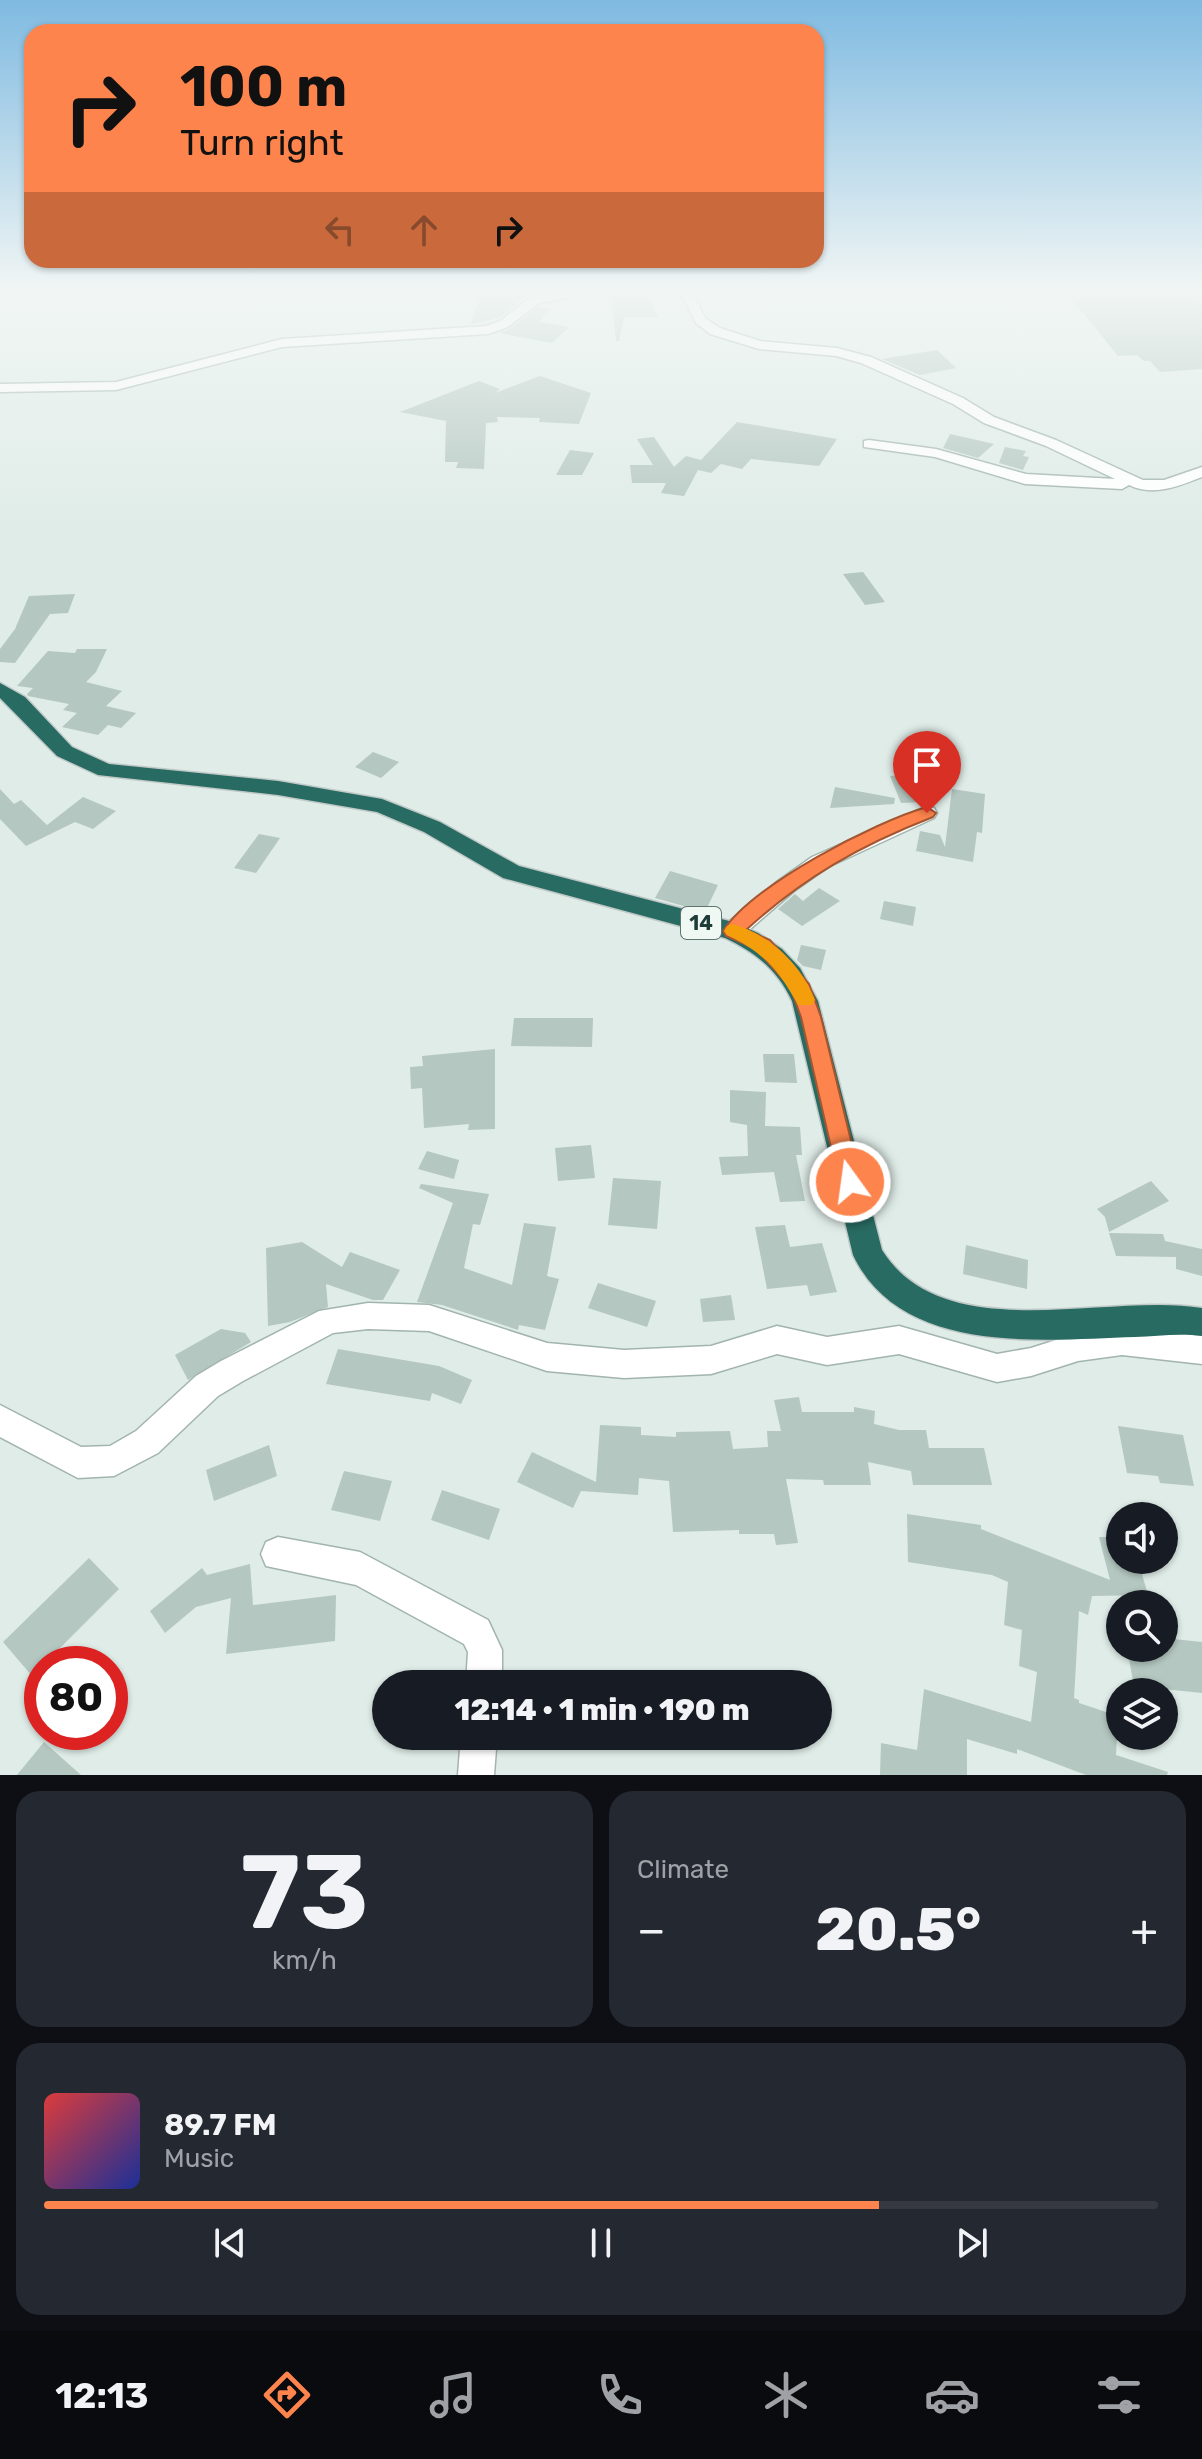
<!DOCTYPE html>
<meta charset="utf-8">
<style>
body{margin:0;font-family:Rubik,sans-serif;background:#242831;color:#f1f3f6;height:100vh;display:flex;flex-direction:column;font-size:30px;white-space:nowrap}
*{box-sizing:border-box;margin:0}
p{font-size:26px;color:#9ea1a6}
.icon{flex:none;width:44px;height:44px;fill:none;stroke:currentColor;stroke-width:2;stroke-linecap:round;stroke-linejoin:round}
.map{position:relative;height:1775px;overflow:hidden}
.details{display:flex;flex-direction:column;gap:16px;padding:16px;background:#0d0f14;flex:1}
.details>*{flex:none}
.banner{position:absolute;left:24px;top:24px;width:800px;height:244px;border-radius:24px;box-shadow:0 2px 6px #0004;background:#fd844c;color:#111;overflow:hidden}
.buttons{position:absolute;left:1106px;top:1502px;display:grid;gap:16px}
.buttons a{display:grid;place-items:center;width:72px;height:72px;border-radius:50%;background:#171b24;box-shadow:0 2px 6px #0004;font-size:40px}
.speed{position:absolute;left:24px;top:1646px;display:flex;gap:16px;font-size:40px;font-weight:700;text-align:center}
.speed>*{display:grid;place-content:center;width:104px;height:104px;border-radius:50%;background:#171b24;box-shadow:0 2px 6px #0004;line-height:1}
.speed .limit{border:12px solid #d22;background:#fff;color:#111}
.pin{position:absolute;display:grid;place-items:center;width:68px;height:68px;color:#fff;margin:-82px -34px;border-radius:50% 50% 50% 0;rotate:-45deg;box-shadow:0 0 8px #0007}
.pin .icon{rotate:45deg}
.me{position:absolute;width:88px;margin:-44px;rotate:346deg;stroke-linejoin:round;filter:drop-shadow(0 0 6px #0008)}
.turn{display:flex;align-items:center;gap:28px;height:168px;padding:0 24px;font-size:36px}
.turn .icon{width:104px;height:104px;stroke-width:2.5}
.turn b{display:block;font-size:56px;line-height:68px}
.lanes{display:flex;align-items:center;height:76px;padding:0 24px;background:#0003;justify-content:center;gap:40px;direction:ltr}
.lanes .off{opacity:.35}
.big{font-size:60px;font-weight:800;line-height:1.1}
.details .card{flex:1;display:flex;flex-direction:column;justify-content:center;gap:12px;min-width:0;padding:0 28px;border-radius:24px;background:#242831}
.details .dial{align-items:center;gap:0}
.dial b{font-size:104px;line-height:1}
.song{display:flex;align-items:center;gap:24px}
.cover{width:96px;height:96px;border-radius:12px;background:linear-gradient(135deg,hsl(0 70% 55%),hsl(230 70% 35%))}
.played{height:8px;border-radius:4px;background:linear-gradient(90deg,#fd844c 75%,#363941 75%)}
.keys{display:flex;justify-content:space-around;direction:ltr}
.heat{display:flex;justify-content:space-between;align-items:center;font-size:44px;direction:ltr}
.details .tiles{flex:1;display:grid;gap:16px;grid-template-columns:1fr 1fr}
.card:last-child{grid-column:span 2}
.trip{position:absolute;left:372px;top:1670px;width:460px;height:80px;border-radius:40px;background:#171b24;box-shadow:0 2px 6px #0004;font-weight:800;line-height:80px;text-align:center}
.dock{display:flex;height:128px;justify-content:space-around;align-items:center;background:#090b0e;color:#9ea1a6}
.dock .icon{width:56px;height:56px}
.dock .selected{color:#fd844c}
.dock b{font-size:36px;color:#f1f3f6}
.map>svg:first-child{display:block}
.building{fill:#b4c7c0}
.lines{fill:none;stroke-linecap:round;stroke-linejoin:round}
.minor-casing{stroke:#a2b4af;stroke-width:3}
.highway-casing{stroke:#c0c9c7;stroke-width:3}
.minor{fill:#fff;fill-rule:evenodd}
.highway{fill:#286b62;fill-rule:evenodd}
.route{fill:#fd844c;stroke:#a45631;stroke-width:2}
.slow{fill:#f59e0b}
.labels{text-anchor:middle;stroke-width:6;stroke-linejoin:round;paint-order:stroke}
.shield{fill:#f0f8f4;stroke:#5e7570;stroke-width:2}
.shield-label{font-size:20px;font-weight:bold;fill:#1f3d37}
</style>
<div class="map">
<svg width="1202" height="1775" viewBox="0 0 1202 1775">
<rect width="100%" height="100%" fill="#dfece7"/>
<!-- building -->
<path class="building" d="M488,289H535L499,318L471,324L481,294Z
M1118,289L1156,291L1202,298V369L1160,372L1150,361H1144L1137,355L1118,356L1070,297L1122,295Z
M611,294L648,296L658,317H624L619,341H616Z
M538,307L551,309L539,322L569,327L552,343L499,333L510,329Z
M937,350L956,368L920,375L882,359Z
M540,376L591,393L579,424L539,422L540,418L497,417L498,422L486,423L484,469L456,468L458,462H445L446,421L400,412L479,381L500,389L495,393Z
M737,422L837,439L819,466L751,459L742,469L721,464L711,473L698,470L684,496L661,493L666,483H632L630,465H653L637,439L654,437L674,467L686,456L701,460Z
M950,434L981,441L994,444L978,458L943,448Z
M1005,447L1026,451L1023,456L1029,457L1023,470L999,463Z
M570,450L594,453L582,475H556Z
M863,572L885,602L865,605L843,574Z
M75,594L68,613L50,614L15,663L0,662V649L15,629L29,596Z
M77,649H107L96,672L86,682L122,691L106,706L136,713L121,728L108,725L98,735L62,727L77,713L63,710L69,704L28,696L27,694L33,688L17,686L48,651L75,653Z
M939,744L950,770L918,772L907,746Z
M373,752L399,762L381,778L355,767Z
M914,774L926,802L901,803L890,776Z
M835,787L895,798L894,804L830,808Z
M0,789L14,804L21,800L47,825L83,797L116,811L93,829L75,822L26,846L0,819Z
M952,789L985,794L982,833L977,832L973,862L916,851L920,831L940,835L945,847Z
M259,834L280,838L256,873L234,868Z
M670,871L718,885L705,912L655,898Z
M819,888L840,901L802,926L778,909L795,894L803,901Z
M884,901L916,907L913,926L880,919Z
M801,945L826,950L821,970L803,966L797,960Z
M514,1018H593L592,1047L511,1046Z
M495,1049V1129L468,1130L469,1124L424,1128L422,1088L411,1089L410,1067L423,1066L422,1056Z
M763,1054H794L797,1083L765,1082Z
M730,1090L766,1092L765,1126L800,1127L802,1155H796L805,1201L780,1202L774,1172L722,1175L719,1157L748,1156L747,1125L730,1122Z
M591,1145L595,1178L558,1181L555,1148Z
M427,1151L459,1160L454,1179L418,1169Z
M613,1178L661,1181L657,1229L608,1225Z
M1151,1181L1169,1201L1109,1232L1105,1217L1097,1209Z
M421,1184L489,1194L480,1225L473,1224L464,1268L512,1285L524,1223L556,1227L547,1276L559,1279L545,1330L519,1325L518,1330L442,1305L417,1302L453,1203L419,1188Z
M785,1225L790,1247L822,1243L837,1292L810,1296L807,1285L767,1289L755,1227Z
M1109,1233L1163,1234L1165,1241L1202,1249V1276L1176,1269V1257L1116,1256Z
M302,1242L342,1267L350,1252L400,1270L383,1300H373L326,1284L328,1307L290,1322L268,1326L266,1248Z
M966,1245L1028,1260L1027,1289L963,1274Z
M598,1283L656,1301L647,1327L588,1308Z
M731,1295L735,1320L703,1322L700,1299Z
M221,1329L245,1333L251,1342L188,1380L175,1355Z
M338,1349L439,1366L472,1380L461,1404L432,1393L430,1401L326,1384Z
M799,1397L802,1412H854V1407L875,1411L874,1424L899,1430H926L929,1448H984L992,1485H913L911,1471L868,1462L871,1485H824L823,1480L786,1479L798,1543L776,1545L774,1534H739V1530L673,1532L669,1481L639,1478L638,1495L581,1491L573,1508L517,1482L532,1452L596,1482L600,1425L641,1427V1435L676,1437V1432L730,1431L733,1449L768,1447L767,1431H781L774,1400Z
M1118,1426L1183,1435L1194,1486L1160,1483L1158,1476L1127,1473Z
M269,1445L277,1476L214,1501L206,1470Z
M344,1471L392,1481L380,1521L331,1510Z
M442,1490L500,1509L489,1540L431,1520Z
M907,1514L981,1525V1529L1110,1580L1099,1537H1120V1560H1138L1148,1595L1092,1596L1088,1615L1079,1611L1074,1698L1079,1700V1703L1118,1716L1116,1755L1168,1772L1167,1775H1086L1017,1749V1754L967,1739V1775H880L881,1743L917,1750L924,1689L1031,1722L1037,1672L1019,1666L1022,1630L1004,1625L1008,1582L992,1575L908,1562Z
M89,1558L119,1589L32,1676L3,1642Z
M250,1564L253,1605L336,1595L335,1641L226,1654L231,1598L196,1607L165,1633L150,1611L202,1568L207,1575Z
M1164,1638L1202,1642V1693L1134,1686L1127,1648H1164Z
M44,1742L81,1775H17Z"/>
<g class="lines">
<defs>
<path id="minor" d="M581,289H613L539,303L508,327L488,334L282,347L116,390L0,392V384L116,382L282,339L486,326L500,321L531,297Z
M668,289L692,292L705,318L720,328L760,341L837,348L871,357L963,398L994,417L1056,440L1143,480H1164L1202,467V477C1179,486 1153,497 1129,485L1122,489L1025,484L935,457L864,447V441L869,440L936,449L1026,474L1115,479L1046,446L984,423L953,404L861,363L836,356L759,349L710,334L696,323L683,297Z
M927,806L934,808L937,813L934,818L828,867L794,891L741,937H725L722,931L725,925L778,881L812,857Z
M368,1303L429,1305L547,1343L624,1350L711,1346L777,1326L827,1337L899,1326L997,1354L1031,1348L1078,1333L1122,1327L1202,1336V1364L1122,1355L1078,1361L1031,1376L997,1382L899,1354L827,1365L777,1354L711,1374L624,1378L547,1371L429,1331L368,1329L333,1333L243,1381L218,1396L158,1453L114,1476L78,1478L0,1437V1405L81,1447L110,1446L136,1431L196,1376L221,1361L319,1311Z
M278,1537L360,1552L488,1620L502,1650V1684H466L468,1652L464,1644L356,1585L266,1566L261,1554L266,1542Z
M461,1736H497L494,1775H458Z"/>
<path id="highway" d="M0,683L25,697L72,747L109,764L278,781L382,799L440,822L519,866L733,922L758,933L782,949L800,968L818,1001L882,1250C944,1349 1107,1292 1202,1308V1336C1180,1333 1157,1336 1135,1337C1041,1340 901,1356 853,1255L792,1001C777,969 756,953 725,938L503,878L424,832L377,812L278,795L98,775L57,756L0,698Z"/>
</defs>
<!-- minor casing -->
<use href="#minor" class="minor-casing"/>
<!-- highway casing -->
<use href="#highway" class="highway-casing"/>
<!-- minor -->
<use href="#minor" class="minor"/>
<!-- highway -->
<use href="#highway" class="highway"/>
</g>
<!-- sky -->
<linearGradient id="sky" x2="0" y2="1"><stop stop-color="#7fbae1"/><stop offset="0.54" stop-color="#f1f6f4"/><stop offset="1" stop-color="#f1f6f4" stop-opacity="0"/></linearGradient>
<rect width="1202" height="538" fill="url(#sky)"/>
<!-- route -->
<path class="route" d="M927,807L936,813L933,817C861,845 804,877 746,930L770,940L809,984L821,1017L861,1182L858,1188L850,1191L842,1188L839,1182L801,1017L790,987L756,949L726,936L723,931C753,885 874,822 927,807Z"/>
<!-- slow -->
<path class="slow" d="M733,924C770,935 801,964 815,1000L812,1005H798C778,969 764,953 727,935L724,931L727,926Z"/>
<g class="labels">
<!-- shield labels -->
<rect class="shield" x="681" y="907" width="40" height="32" rx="6"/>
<g class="shield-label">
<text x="701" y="930">14</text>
</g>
</g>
</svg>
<div class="buttons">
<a><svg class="icon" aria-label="sound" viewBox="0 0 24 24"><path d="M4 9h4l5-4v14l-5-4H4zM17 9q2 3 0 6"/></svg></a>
<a><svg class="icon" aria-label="search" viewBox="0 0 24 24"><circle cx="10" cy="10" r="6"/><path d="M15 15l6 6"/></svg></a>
<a><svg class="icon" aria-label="layers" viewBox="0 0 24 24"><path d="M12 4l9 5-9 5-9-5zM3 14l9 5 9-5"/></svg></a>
</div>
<div class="speed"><div class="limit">80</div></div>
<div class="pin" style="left:927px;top:813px;background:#d93025"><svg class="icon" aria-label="arrive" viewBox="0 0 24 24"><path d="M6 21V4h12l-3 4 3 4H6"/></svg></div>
<svg class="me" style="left:850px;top:1182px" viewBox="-20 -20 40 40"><circle r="17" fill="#fd844c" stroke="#fff" stroke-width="3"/><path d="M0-11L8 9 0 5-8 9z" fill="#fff"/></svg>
<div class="trip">12:14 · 1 min · 190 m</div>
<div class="banner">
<div class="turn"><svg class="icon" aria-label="right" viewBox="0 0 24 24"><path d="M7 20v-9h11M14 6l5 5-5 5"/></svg><div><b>100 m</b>Turn right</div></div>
<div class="lanes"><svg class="icon off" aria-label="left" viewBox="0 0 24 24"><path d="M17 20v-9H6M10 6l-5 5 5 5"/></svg><svg class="icon off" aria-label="ahead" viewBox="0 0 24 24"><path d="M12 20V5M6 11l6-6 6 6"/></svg><svg class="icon" aria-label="right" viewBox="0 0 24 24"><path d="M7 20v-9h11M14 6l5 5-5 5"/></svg></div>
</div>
</div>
<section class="details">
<div class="tiles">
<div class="card dial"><b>73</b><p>km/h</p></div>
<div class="card"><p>Climate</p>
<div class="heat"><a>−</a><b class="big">20.5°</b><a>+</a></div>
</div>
<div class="card">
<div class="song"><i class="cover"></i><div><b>89.7 FM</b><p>Music</p></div></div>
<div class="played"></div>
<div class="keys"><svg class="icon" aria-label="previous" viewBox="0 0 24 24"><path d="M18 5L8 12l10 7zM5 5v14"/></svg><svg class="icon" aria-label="pause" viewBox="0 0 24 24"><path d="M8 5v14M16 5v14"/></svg><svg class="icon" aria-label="next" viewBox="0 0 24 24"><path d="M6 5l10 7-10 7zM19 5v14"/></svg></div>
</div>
</div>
</section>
<nav class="dock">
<b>12:13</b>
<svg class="icon selected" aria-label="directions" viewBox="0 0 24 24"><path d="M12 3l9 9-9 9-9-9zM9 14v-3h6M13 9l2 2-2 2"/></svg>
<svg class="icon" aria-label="music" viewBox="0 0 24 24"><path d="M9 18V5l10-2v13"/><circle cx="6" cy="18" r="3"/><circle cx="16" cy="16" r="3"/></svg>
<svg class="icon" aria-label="phone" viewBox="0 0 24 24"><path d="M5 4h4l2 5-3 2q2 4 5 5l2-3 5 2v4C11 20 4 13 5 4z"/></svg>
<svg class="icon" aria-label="climate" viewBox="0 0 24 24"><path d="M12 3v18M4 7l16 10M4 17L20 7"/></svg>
<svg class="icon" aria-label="car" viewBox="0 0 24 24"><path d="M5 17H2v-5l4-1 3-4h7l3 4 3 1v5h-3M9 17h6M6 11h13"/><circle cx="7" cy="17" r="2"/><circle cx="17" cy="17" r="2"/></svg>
<svg class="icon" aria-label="filters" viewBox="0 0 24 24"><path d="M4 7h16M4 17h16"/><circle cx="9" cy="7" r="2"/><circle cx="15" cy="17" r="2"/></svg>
</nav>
